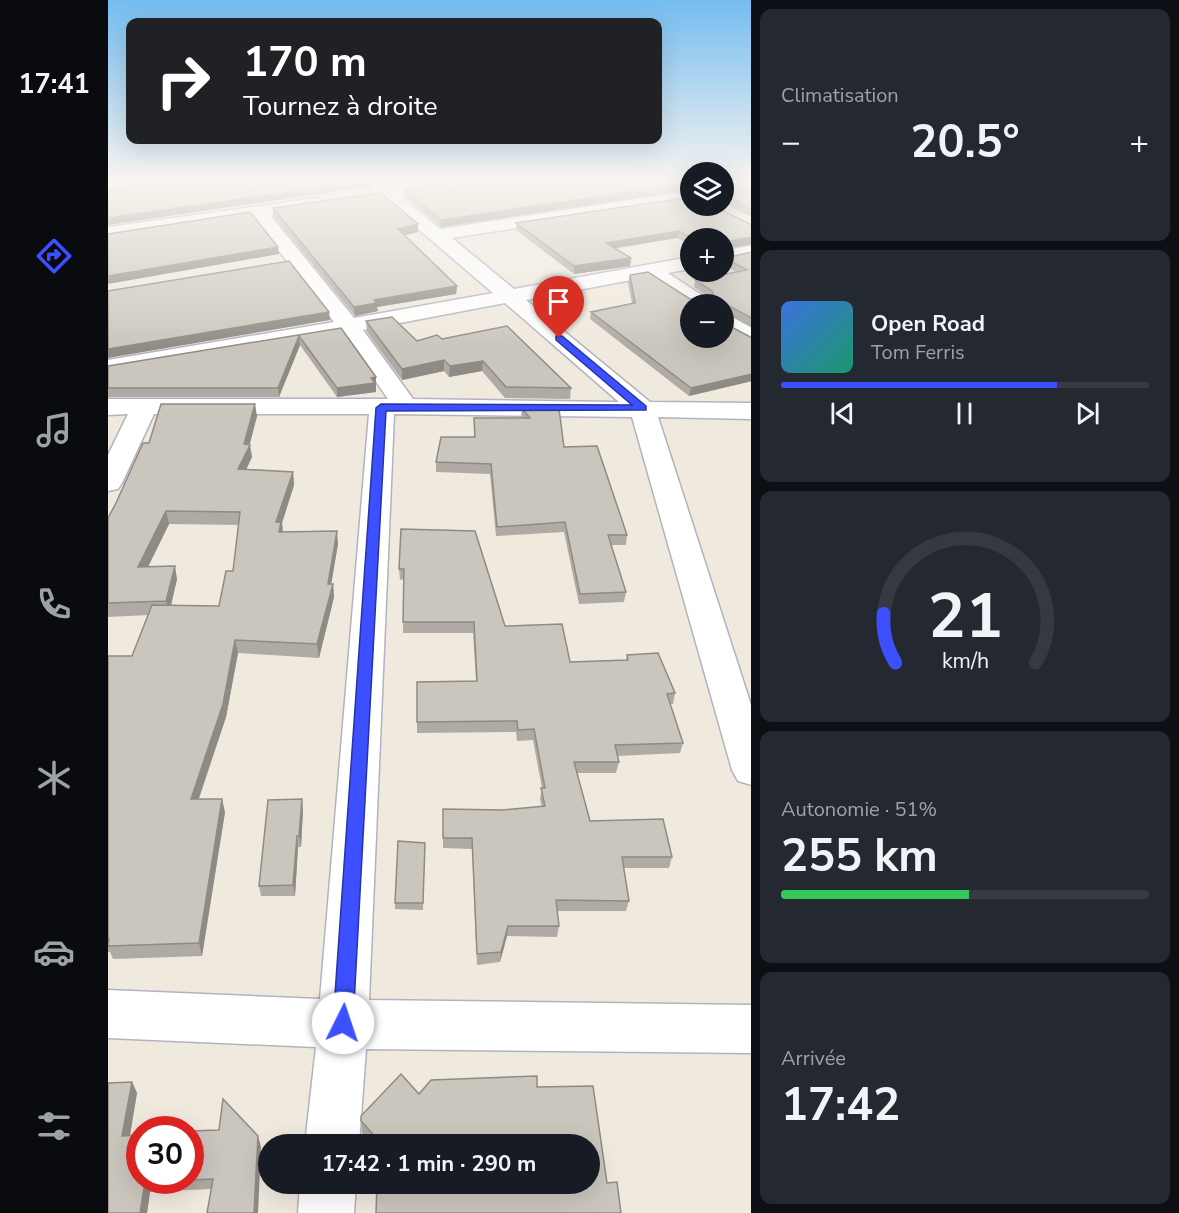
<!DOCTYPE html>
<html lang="fr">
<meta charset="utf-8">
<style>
body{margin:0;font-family:"Nunito Sans",sans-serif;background:#242831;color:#f1f3f6;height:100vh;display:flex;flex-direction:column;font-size:22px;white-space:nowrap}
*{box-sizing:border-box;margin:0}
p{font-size:20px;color:#9ea1a6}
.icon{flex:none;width:33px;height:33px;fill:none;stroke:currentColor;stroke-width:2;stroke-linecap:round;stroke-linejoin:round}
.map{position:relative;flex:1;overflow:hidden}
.sheet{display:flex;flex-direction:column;gap:9px;padding:9px;background:#0d0f14;width:428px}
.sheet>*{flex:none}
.banner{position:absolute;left:18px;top:18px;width:536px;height:126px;border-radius:12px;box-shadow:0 6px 24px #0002;background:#202124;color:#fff;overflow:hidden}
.controls{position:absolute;left:572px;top:162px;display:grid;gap:12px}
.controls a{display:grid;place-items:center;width:54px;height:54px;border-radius:50%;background:#171b24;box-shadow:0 6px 24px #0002;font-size:30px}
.speed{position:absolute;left:18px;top:1116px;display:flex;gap:12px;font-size:30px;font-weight:700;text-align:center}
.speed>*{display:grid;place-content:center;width:78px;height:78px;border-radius:50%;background:#171b24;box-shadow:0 6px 24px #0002;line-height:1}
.speed .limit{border:9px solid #d22;background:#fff;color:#111}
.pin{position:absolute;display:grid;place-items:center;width:51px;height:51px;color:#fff;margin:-62px -26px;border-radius:50% 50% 50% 0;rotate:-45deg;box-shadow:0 0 6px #0007}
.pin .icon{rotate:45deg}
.me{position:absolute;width:66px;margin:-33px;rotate:4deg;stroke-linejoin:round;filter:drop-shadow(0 0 4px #0008)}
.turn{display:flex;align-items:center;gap:21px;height:126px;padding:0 18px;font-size:27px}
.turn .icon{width:78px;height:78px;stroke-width:2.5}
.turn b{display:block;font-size:42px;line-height:51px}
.big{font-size:45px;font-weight:700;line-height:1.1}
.sheet .card{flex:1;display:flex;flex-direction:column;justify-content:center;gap:9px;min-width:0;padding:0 21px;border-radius:12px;background:#242831}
.sheet .dial{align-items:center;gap:0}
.dial svg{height:156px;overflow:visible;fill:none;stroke:#363941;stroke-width:7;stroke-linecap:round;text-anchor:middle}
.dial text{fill:#f1f3f6;stroke:none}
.song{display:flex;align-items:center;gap:18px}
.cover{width:72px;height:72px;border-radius:9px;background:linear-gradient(135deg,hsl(220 70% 55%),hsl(160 70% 35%))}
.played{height:6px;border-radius:3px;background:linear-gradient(90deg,#3c50ff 75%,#363941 75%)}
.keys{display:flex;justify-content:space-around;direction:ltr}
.heat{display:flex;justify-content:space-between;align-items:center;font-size:33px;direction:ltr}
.charge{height:9px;border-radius:4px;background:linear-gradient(90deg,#34c759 51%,#363941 0)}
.trip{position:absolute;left:150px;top:1134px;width:342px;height:60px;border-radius:30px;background:#171b24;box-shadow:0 6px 24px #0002;font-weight:700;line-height:60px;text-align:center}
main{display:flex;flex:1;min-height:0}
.tabs{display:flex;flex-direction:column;width:108px;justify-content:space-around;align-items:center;background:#090b0e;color:#9ea1a6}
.tabs .icon{width:42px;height:42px}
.tabs .selected{color:#3c50ff}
.tabs b{font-size:27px;color:#f1f3f6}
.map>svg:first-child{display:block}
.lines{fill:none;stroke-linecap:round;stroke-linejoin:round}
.minor-casing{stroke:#b2b3c2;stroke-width:3}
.minor{fill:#fff;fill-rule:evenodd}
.wall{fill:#afaaa3;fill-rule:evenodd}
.shaded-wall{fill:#8e8b84}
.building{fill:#cbc6bd;stroke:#8e8b84;stroke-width:1.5}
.route{fill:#3c50ff;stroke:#2734a6;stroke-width:1.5}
</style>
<main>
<nav class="tabs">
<b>17:41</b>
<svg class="icon selected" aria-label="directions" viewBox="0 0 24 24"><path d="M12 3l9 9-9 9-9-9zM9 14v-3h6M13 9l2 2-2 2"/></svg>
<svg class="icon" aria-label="music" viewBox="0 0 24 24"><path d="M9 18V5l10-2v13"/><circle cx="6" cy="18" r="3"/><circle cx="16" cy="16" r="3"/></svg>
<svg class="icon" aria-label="phone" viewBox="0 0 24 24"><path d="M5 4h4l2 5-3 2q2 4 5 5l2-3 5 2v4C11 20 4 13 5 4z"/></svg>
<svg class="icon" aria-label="climate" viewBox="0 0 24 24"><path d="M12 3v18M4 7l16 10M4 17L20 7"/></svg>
<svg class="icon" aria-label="car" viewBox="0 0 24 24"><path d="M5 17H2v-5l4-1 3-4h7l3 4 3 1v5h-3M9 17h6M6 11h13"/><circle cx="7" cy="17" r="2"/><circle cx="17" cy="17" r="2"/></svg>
<svg class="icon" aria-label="filters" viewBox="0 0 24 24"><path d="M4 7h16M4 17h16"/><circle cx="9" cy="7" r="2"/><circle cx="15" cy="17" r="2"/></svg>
</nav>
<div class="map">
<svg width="644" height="1213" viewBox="0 0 644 1213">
<rect width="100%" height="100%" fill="#f0e9de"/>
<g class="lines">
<defs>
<path id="minor" d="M32,180H72L64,185L0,194V184Z
M255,180H272L282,187L331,180H366L358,185L292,196L332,229L582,191V201L344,238L406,289L582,257V269L560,273L601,300L604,304L582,305L539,277L418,300L542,402L644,403V419L550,417L644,708V785L630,781L624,770L524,417L286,414L261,1000L644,1005V1053L258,1049L251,1144H197L208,1047L0,1038V990L212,999L261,414H46L14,483L10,489L0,491V455L20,414L0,415V399H280L235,334L0,374V360L226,322L145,217L0,239V227L209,198L218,203L215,207L162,215L246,318L385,293L275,199H260L258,195L265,190ZM397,303L511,402L305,399L255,330Z
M644,245V257L615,263V251Z
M615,312L644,328V345L615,329Z
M192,1184H248L246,1213H190Z"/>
</defs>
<!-- minor casing -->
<use href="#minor" class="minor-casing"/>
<!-- minor -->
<use href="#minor" class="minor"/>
</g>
<!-- wall -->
<path class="wall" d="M275,180H314L282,184Z
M582,180V190L333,227L296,196V190L358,181Z
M615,180H644V217L615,203Z
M582,197L615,238H582V245L569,238L507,248L523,258L522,266L466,274L408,230V223Z
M165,208L310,232L296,235L349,286L348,294L269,307L270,311L247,316L165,216Z
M644,252V327L615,312L616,323L644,338V381L581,396L482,319L483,312L524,303L520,283L522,275L582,299L602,298L586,287L587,280L628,272L616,265L617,258Z
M258,321L309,341L334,339L463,388L462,399L397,398L374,371L341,377L336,371L294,380L259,332Z
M233,328L268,377V392L229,397L192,345L171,397H0V366Z
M414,409L456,447L519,535L518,545H503L518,592L516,602L471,604L456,532L388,536L382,474L328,472V462L366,437V418H413Z
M149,416L141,445L144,457L138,470L185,472L186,485L174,523L175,532L230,544L223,584H225L226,597L211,658L130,653L118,717L91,799L117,812L94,956L5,959L2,952H0V656H24L40,615L0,617V518L41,443ZM61,524L131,525L125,571L111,606L63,605L69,579L40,567Z
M293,529L397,626L462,662L518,660L519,655L567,693L565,704H562L575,743L572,753L509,756L511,762L508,773H469L482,821L564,857L561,868H516L521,901L518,911H449L451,926L449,937L399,936L392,962L369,965L364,849L335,848V809L395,810L434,807L432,799L434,788L425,740L409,741L408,732L309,733V682L368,681L365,633H295L296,579L292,580L291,569Z
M195,810L193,847H190L187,896H153L151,886Z
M317,843L315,910L287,909V903Z
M293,1074L311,1094L323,1080L429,1076V1087L485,1086L499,1183L509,1182L513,1213H268L269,1184H482V1144H264L254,1133L253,1116Z
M24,1082L29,1093L22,1135L32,1180H82V1131L153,1147L103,1189L42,1192L39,1213H0Z"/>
<!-- shaded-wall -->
<path class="shaded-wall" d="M0,180H18L0,182Z
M281,180H314L282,184Z
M259,181V187L0,225V218Z
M582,183V190L333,227V220Z
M310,224V232L290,237V229Z
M571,231L569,238L497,250L498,243Z
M644,237V244L615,249V242Z
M170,247L171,254L0,284V276Z
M523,258L522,266L466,274V266Z
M349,286L348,294L269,307L270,311L247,316L246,307L266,300Z
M221,312L222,320L0,358V349Z
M191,336L192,345L171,397L170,388Z
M336,360V371L294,380V369Z
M375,361L374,371L341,377L342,366Z
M644,374V381L581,396L583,388Z
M268,377V392L229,397V388Z
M147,404L149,416L141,447L142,445L144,457L132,482L130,469Z
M185,472L186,485L174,523L175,535L173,545L168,522Z
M58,511L61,524L33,581L30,567Z
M229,531L230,544L221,597L220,584Z
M67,566L69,579L61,614L58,601Z
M225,584L226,597L211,658L209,644Z
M127,640L130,653L118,717L86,812L83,799Z
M114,799L117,812L94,956L91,943Z
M194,799L195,810L193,847L191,836Z
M189,836L190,847L187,896L185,885Z
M400,926L399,936L392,962L393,952Z
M24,1082L29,1093L20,1146L14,1136Z
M150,1136L153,1147L150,1213H146Z
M37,1182L42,1192L39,1213H32Z"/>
<!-- building -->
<path class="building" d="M65,180H258L259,181L0,218V189L63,181Z
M361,180H582V183L333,220L296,190L358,181Z
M615,180H644V210L617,196H615Z
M273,193L310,224L290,229L349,286L266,300L269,303L246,307L165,208Z
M582,197V206H605L644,225V237L615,242V238H584L571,231L498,243L523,258L466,266L408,223Z
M142,212L170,247L0,276V234Z
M644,252V318L615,303V304H582V338H615V307L616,323L644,338V374L583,388L483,312L527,303L522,275L540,272L582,299L607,298L604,291L587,280L639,270L617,258Z
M181,261L221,312L0,349V291Z
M284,317L309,341L329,335L334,339L399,326L463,388L398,387L375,361L342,366L336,360L294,369L258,321Z
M233,328L268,377L263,378L267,383L229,388L191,336L170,388H0V366Z
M53,404H147L136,444L142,445L130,469L185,472L168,522H173L171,532L229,531L220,584H225L209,644L127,640L115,704L83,799H114L91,943L0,946L1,939H0V656H24L44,605L111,606L118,571H125L132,512L58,511L30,567L67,566L58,601L0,603V518L8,503L35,443H41Z
M414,409H451L456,447L489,446L519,535H500L518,592L472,594L457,522L389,527L383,464L328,462L333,437H367L366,418H422Z
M293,529L367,531L397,626L454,624L462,662L520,660L519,655L550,653L567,693L559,694L575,743L507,745L511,762H466L482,821L555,819L564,857H514L521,901L448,900L451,926H400L393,952L369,954L364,838H335V809L395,810L437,806L433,788H437L426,729L410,730L409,721L309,722V682L369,681L366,622H295L296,569H291Z
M194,799L191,836H189L185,885L151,886L160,800Z
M290,841L317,843L315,903H287Z
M293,1074L311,1094L323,1080L429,1076V1087L485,1086L499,1183L509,1182L513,1213H268L269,1184H482V1144H271V1141L253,1121V1116Z
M24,1082L14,1136L32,1135V1180H66L37,1182L32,1213H0V1083Z
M115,1099L150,1136L146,1213H99L105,1179L82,1180V1131L111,1130Z"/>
<!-- sky -->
<linearGradient id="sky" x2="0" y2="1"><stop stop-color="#74bcf0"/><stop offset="0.52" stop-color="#f8f5f0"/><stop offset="1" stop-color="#f8f5f0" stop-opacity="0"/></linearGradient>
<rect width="644" height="349" fill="url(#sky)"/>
<!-- route -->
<path class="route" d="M448,336H454L538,406V410L278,411L245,1023L242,1031L235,1033L228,1031L225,1023L268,408L273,404L524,405L448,340Z"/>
</svg>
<div class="controls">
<a><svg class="icon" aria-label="layers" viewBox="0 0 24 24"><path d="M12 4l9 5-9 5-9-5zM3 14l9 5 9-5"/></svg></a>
<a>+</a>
<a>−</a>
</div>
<div class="speed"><div class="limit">30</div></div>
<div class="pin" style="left:451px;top:338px;background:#d93025"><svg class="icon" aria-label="arrive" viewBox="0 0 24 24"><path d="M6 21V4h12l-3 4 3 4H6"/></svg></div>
<svg class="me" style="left:235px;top:1023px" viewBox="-20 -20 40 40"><circle r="19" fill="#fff"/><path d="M0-13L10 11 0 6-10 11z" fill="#3c50ff"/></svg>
<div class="trip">17:42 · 1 min · 290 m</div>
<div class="banner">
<div class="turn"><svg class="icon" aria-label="right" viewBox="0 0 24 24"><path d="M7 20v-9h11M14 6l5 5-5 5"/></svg><div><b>170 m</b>Tournez à droite</div></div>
</div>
</div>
<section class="sheet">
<div class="card"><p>Climatisation</p>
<div class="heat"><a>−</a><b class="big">20.5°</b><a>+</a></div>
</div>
<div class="card">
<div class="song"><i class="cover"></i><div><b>Open Road</b><p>Tom Ferris</p></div></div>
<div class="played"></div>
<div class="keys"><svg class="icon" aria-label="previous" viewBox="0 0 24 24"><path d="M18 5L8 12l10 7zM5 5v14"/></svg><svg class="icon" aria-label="pause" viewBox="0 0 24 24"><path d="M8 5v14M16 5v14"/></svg><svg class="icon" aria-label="next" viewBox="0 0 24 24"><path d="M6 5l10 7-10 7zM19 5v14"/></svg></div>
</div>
<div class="card dial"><svg viewBox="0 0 100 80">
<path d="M14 69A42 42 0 1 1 86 69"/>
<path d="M14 69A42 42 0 0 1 8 44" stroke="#3c50ff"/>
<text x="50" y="56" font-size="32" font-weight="700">21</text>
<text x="50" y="72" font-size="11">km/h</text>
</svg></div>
<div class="card"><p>Autonomie · 51%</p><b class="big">255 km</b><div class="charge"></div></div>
<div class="card"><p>Arrivée</p><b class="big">17:42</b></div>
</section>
</main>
